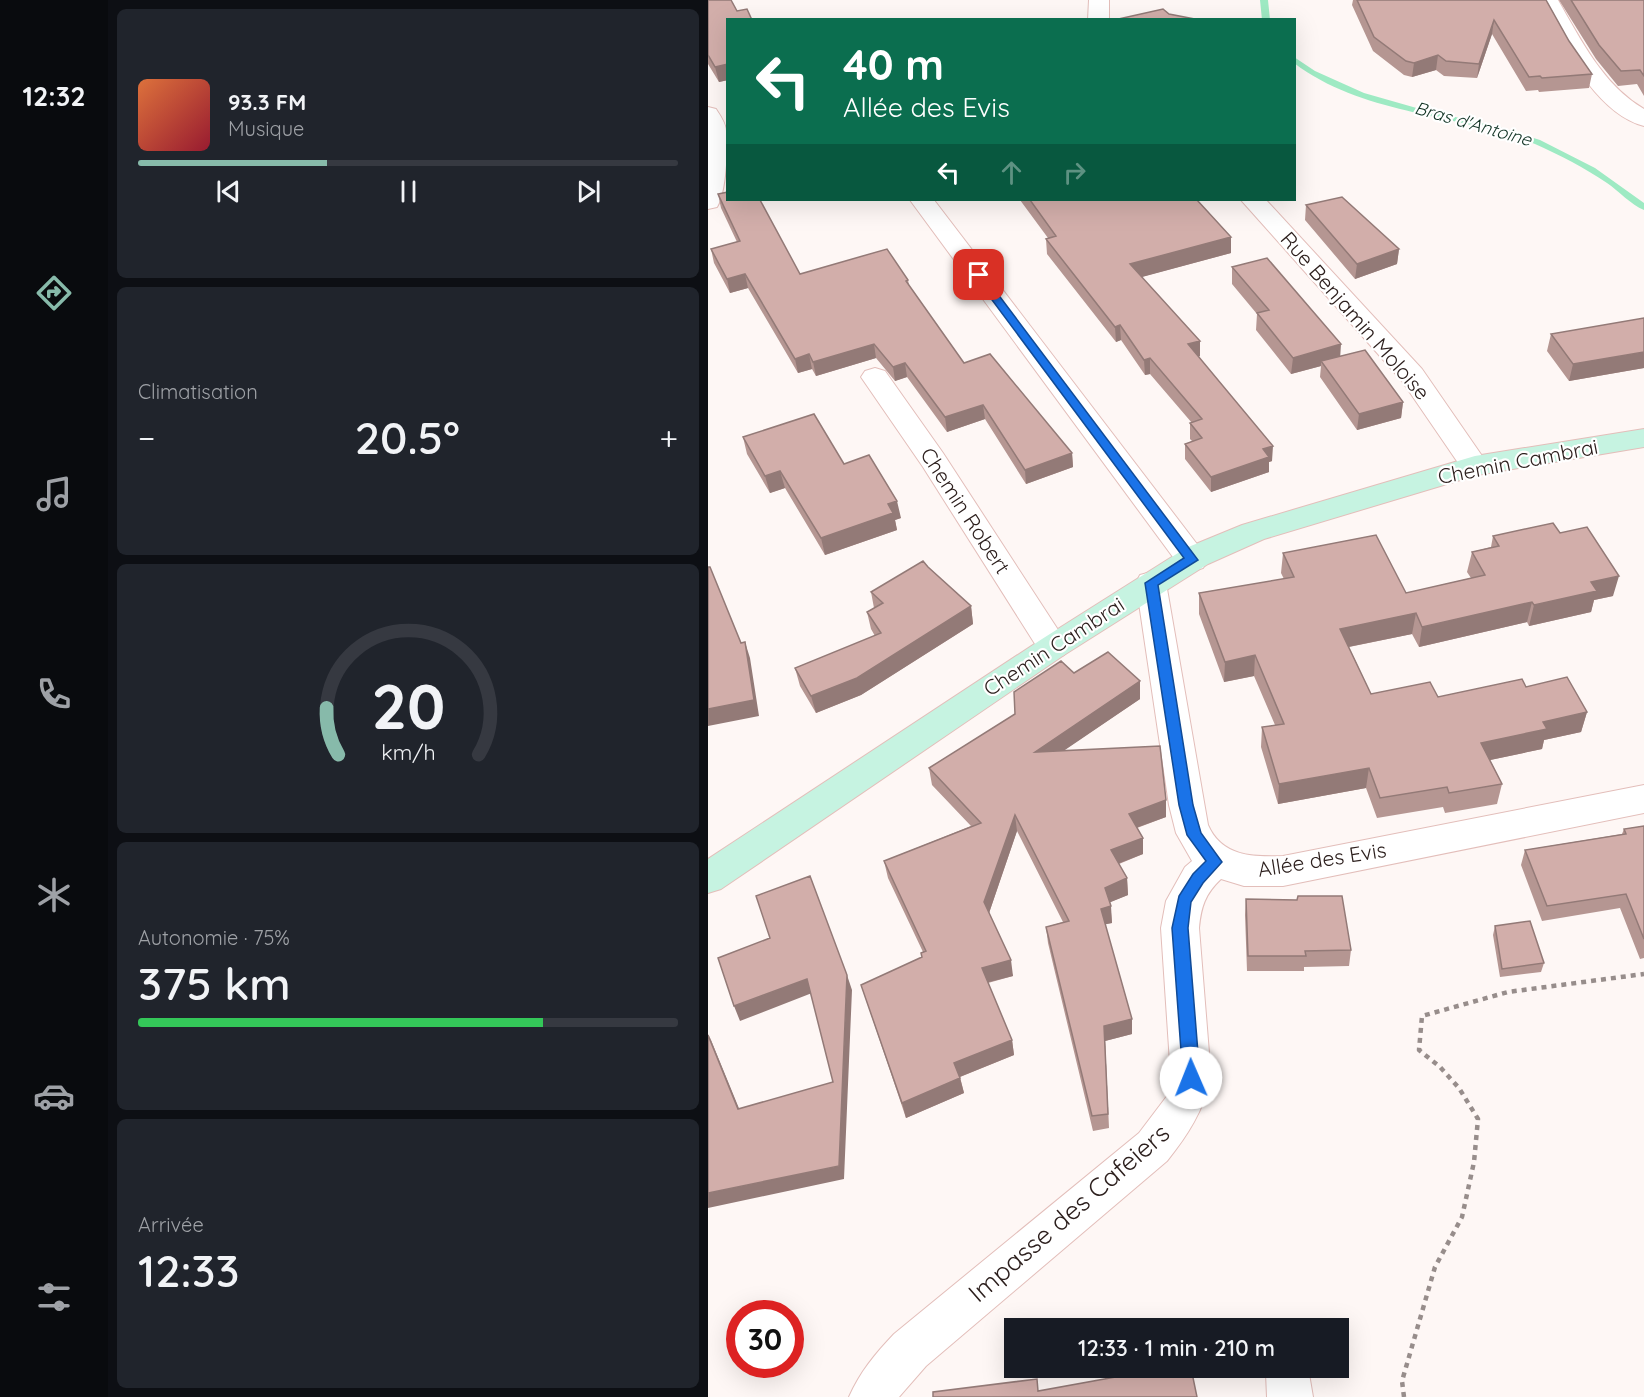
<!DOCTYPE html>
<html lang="fr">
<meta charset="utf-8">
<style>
body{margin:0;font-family:Quicksand,sans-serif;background:#20242c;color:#f1f3f6;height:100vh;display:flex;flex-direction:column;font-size:22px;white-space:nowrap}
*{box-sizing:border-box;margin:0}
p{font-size:20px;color:#9ea1a6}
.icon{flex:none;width:33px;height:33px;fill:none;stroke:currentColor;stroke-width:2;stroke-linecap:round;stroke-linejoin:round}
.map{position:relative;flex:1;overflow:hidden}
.panel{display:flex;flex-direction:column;gap:9px;padding:9px;background:#0d0f14;width:600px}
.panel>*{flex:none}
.top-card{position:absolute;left:18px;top:18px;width:570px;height:183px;border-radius:0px;box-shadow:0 6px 24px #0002;background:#0b6e4f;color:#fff;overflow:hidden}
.speed{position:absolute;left:18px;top:1300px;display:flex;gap:12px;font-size:30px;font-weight:700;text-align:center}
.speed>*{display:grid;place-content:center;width:78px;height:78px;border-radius:50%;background:#171b24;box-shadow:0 6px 24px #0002;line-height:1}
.speed .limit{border:9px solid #d22;background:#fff;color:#111}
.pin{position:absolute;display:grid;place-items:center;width:51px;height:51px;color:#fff;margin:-26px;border-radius:12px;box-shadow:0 3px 9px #0006}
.me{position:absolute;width:66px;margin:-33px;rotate:359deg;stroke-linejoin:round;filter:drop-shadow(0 0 4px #0008)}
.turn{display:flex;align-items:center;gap:21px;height:126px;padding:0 18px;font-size:27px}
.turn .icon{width:78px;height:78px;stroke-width:2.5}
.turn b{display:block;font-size:42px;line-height:51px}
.lanes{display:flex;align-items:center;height:57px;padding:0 18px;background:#0003;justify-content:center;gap:30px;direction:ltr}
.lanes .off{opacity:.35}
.big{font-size:45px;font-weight:600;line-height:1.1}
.panel .widget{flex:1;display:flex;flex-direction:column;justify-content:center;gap:9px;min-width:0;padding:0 21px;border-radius:9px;background:#20242c}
.panel .dial{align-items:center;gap:0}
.dial svg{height:156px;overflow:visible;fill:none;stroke:#363941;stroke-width:7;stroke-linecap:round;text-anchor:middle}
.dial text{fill:#f1f3f6;stroke:none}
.song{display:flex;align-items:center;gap:18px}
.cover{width:72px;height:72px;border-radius:9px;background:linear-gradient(135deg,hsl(20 70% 55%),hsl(350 70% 35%))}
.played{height:6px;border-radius:3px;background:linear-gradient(90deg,#87baaa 35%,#363941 35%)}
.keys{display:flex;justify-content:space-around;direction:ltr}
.heat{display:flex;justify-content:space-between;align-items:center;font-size:33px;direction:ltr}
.charge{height:9px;border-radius:4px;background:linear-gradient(90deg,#34c759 75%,#363941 0)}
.trip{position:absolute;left:296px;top:1318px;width:345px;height:60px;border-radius:0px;background:#171b24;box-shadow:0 6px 24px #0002;font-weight:600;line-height:60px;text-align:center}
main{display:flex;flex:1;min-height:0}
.tab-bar{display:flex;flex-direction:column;width:108px;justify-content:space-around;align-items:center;background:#090b0e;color:#9ea1a6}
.tab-bar .icon{width:42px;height:42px}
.tab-bar .selected{color:#87baaa}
.tab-bar b{font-size:27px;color:#f1f3f6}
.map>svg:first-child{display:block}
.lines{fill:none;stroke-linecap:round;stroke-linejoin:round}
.stream{fill:#9eeac3;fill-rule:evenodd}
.street-casing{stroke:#e3beba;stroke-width:2}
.secondary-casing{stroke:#e3beba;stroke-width:2}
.path{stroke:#978d8b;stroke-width:4.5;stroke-dasharray:5 5;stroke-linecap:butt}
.street{fill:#fff;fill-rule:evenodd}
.secondary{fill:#c6f3e1;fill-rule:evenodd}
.wall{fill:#b59692}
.shaded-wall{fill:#937a77}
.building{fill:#d2aeaa;stroke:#937a77;stroke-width:1.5}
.route{fill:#1a73e8;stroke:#114b97;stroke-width:1.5}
.labels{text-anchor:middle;stroke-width:4.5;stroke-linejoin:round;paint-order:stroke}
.far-water-label{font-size:18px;font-style:italic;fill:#113324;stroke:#fff}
.street-label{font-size:21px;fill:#2d201e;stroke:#fff}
.near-street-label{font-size:26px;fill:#2d201e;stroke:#fff}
</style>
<main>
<nav class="tab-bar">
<b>12:32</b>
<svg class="icon selected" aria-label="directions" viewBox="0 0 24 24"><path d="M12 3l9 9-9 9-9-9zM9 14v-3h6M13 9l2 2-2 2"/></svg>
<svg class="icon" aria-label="music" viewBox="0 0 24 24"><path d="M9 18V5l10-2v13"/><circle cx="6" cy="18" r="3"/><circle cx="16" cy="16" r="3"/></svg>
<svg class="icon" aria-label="phone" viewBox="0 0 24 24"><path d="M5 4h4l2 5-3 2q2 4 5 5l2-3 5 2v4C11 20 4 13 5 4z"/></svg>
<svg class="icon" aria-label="climate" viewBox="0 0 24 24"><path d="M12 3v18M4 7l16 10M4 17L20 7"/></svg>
<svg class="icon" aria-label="car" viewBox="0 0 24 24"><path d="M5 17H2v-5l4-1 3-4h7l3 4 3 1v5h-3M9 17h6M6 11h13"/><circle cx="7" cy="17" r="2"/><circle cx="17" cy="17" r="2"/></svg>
<svg class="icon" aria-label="filters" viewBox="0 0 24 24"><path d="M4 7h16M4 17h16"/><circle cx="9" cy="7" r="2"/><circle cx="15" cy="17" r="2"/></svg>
</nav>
<section class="panel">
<div class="widget">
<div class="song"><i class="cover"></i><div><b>93.3 FM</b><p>Musique</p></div></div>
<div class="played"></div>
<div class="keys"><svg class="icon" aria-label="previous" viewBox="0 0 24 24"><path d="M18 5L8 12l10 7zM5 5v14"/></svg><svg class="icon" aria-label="pause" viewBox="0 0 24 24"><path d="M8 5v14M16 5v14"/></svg><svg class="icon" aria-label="next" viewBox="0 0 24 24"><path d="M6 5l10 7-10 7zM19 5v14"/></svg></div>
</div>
<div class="widget"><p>Climatisation</p>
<div class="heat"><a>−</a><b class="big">20.5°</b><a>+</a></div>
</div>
<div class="widget dial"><svg viewBox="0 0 100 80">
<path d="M14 69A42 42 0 1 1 86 69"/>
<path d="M14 69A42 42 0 0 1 8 45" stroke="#87baaa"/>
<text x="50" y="56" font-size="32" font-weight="700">20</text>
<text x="50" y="72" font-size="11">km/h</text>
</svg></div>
<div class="widget"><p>Autonomie · 75%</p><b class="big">375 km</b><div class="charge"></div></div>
<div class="widget"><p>Arrivée</p><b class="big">12:33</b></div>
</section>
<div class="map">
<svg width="936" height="1397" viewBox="0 0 936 1397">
<rect width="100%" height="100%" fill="#fef7f5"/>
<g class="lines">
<!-- stream -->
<path class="stream" d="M552,0H560L562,20H554Z
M586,57L607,71L656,93L712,109L791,127L832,140L887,168L936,203V210C923,205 911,191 899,183C877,168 852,155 827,144C749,113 656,116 586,63Z"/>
<defs>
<path id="street" d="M381,0H401V20H380Z
M830,0H850C873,40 895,85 936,109V126C886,113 853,41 830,0Z
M0,107L8,109C12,115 18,124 18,131C20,148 18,193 9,207L0,209Z
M202,200H226L495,552L499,560L495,568L484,571L473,568Z
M533,200H558L714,369L781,466L777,473L767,476L757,473L694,381Z
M167,368L177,371L235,453L356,639L361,647L356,655L345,659L334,655L215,467L153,377L157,371Z
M443,572L454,575L458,583L500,825C514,857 545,857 575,856L936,785V813L575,886H536L513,879C497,894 493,907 491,928L503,1078C495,1111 480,1135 459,1161L218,1366L191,1397H141C152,1372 167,1354 186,1334L431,1133L459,1096L463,1078L453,928L458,901L477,867L484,861L468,833L461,805L428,583L432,575Z
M560,1368H600L605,1397H559L558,1373Z"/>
<path id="secondary" d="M936,429V447L769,475L556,539L500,564L356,655L13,889L0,893V859L334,639L478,548L534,525L767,456Z"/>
</defs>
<!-- street casing -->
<use href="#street" class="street-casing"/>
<!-- secondary casing -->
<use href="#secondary" class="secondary-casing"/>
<!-- path -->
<path class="path" d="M696,1397L694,1381L727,1267L754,1217L766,1162L770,1119L751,1088L732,1067L711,1050L714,1016L800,992L936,974"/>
<!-- street -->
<use href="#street" class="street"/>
<!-- secondary -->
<use href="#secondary" class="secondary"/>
</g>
<!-- wall -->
<path class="wall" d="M0,0L29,11L20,20V80L11,82L0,64Z
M645,0H838L861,41L884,74L881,88L831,92L830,90L818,91L784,34L769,78L736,76L728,70L704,77L696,75L665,51L644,5Z
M851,0H936V96L929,84L910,86L888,59Z
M10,194L92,274L200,280L201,285L256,363L364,453L365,467L318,484L277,419L239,432L199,377L187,381L168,358L108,376L104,369L90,373L40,288L22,293L6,263L3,249L29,242L13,208Z
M312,200H489L523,237V253L433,277L492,356L490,357L564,461L561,462V472L503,492L477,459V444L484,441L482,439V423H484L442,374L437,375L413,340L408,342L339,254L338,239L340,238Z
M598,205L691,249L689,264L647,279L597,220Z
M524,267L632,356L695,402L693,418L649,430L612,377L613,366L583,374L548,330L549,314L524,284Z
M843,334L936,368L861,381L839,351Z
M35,437L136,464L193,518L187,520L189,530L117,555L77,488L62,493L39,454Z
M852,533L905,596L886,600L883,612L821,626L819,622L711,647L704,634L641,647L663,694L730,697L818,687L879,712L873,732L836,740L834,749L782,760L794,784L789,804L737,813L735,807L669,818L658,788L570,804L553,747L554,727L567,725L546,676L516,682L491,614V593L576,579L573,573L575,553L698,593L763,578L759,572L764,552L783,547L785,536Z
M220,567L263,606L265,624L153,695L108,713L92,686L87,668L167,636L163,629L159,612L166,608L163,592Z
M366,673L432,681V699L356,750L458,817L429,828L435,838V854L411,864L419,878L420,895L402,902L404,923L397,924L424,1034L397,1041L401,1128L385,1131L340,943L338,927L355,922L309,831L281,913L305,976L280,983L304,1040L306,1055L252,1077L256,1093L198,1118L153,985L214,957L213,953L215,952L180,878L176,861L263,826L224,785L221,768L307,714Z
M936,826V958L932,959L912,908L834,921L813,865L817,850L914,834L916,829Z
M538,899L643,950L641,966L596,967V971H539L537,915Z
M787,926L836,963L833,972L792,977L785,935Z"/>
<!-- shaded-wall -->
<path class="shaded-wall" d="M786,20L784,34L769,78L771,64Z
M730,55L728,70L704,77L706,63Z
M20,64V80L11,82L7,67Z
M523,237V253L423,280L422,264Z
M691,249L689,264L647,279L649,264Z
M37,274L40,288L22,293L19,279Z
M412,325L413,340L408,342L407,327Z
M492,341V356L480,360V344Z
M166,344L168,358L108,376L105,362Z
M633,344L632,360L613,361V366L583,374L585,358Z
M936,352V368L861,381L865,364Z
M101,354L104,369L90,373L87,359Z
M442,358V374L437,375L436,360Z
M197,363L199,377L187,381L185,367Z
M695,402L693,418L649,430L651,414Z
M275,405L277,419L239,432L237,417Z
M565,446L564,461L561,462V472L503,492V477L555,449Z
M364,453L365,467L318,484L317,470Z
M72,471L77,488L62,493L57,476Z
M189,501L193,518L187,520L189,530L117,555L113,538L180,504Z
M911,576L905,596L886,600L883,612L821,626L826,605L883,582Z
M824,602L819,622L711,647L714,627Z
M263,606L265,624L153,695L108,713L103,696Z
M708,613L704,634L630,649L632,629Z
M37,642L42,658L51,716L0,726V709Z
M547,655L546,676L516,682L517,662Z
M432,681V699L329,769L327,752Z
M879,712L873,732L836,740L834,749L768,763L773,743L835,722Z
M661,768L658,788L570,804L571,784Z
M458,800V817L422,830L421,814Z
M307,815L309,831L279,919L276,902Z
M435,838V854L404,866L403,850Z
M419,878L420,895L398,904L397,888Z
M403,906L404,923L394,925L393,909Z
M303,960L305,976L277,983L274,968Z
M139,975L144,990L136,1179L0,1208V1193L131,1166Z
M99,979L104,993L32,1021L26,1006Z
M424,1019V1034L397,1041L401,1128L396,1026Z
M0,1034L3,1040L37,1123L30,1109Z
M304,1040L306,1055L249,1078L246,1063Z
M252,1078L256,1093L198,1118L194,1103Z"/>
<!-- building -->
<path class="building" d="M0,0H23L29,11L39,9L44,20H20V64L7,67L0,55Z
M649,0H838L861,41L884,74L834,78L832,76L821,77L786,20L771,64L738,61L730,55L706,63L698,61L666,37Z
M863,0H936V76L932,70L913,71L891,45Z
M455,9L461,14L492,20H406Z
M20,192V200H52L92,274L179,249L200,280L198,281L256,363L282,354L364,453L317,470L275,405L237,417L197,363L185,367L166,344L105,362L101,354L87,359L37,274L19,279L3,249L32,241L10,194Z
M634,197L691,249L649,264L598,205Z
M322,200H489L523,237L422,264L492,341L480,344L565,446L555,449L561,457L503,477L477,444L494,438L482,423L494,419L442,358L436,360L412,325L407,327L338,239L348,236Z
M559,258L633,344L585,358L549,313L561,310L524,267Z
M936,318V352L865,364L843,334Z
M657,350L695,402L651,414L613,361Z
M106,414L136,464L161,455L189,501L180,504L185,513L113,538L72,471L57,476L35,437Z
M845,523L852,533L879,527L911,576L883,582L889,591L826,605L824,602L714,627L708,613L632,629L663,694L722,682L730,697L814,679L818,687L859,677L879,712L835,722L839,729L773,743L794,784L741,793L739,787L672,798L661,768L571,784L554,727L576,724L547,655L517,662L491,593L586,577L575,553L668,535L698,593L777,575L764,552L791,546L785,536Z
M215,561L220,567L263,606L149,678L103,696L87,668L173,633L159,612L175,603L163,592Z
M0,567H2L33,643L37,642L46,700L0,709Z
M400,652L432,681L327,752L452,746L458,800L421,814L435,838L403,850L419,878L397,888L403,906L393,909L424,1019L396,1026L400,1114L384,1116L338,927L361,921L307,815L276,902L303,960L274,968L304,1040L246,1063L252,1078L194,1103L153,985L214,957L213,953L218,951L176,861L273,823L221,768L307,714L306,692L353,661L366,673Z
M936,826V939L918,894L839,906L817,850L918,834L916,829Z
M102,876L139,975L131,1166L0,1193V1035L30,1109L125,1082L99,979L26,1006L10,958L62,938L48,896Z
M590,896H634L643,950L597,951L598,956H540L538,899L589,900Z
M822,921L836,963L794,969L787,926Z
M457,1368H483L489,1397H225V1392L329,1379L330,1391Z"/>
<!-- route -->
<path class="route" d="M271,272L274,273L490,560L450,585L485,805L493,833L514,862L495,883L483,902L480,928L492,1078L489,1083L483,1086L478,1083L475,1078L464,928L471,896L485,874L498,861L479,835L471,805L437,583L476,558L267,277L265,275Z"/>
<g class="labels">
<!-- far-water labels -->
<g class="far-water-label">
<text transform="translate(765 124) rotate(16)" y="6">Bras d'Antoine</text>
</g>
<!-- street labels -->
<g class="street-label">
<text transform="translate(647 316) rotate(49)" y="7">Rue Benjamin Moloise</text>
<text transform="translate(810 462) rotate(-11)" y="7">Chemin Cambrai</text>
<text transform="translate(257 511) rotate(57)" y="7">Chemin Robert</text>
<text transform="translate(346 647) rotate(-33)" y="7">Chemin Cambrai</text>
<text transform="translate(614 860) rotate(-9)" y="7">Allée des Evis</text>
</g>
<!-- near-street labels -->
<g class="near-street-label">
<text transform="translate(361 1213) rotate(-41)" y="9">Impasse des Cafeiers</text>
</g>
</g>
</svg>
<div class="speed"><div class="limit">30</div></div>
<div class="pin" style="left:271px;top:275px;background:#d93025"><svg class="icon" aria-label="arrive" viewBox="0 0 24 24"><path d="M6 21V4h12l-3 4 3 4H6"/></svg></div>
<svg class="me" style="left:483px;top:1078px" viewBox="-20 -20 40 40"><circle r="19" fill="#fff"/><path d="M0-13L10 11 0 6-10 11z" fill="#1a73e8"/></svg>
<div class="trip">12:33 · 1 min · 210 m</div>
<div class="top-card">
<div class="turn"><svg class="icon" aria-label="left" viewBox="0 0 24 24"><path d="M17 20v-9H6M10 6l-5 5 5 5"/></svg><div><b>40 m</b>Allée des Evis</div></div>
<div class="lanes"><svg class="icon" aria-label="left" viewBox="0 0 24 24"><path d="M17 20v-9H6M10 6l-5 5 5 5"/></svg><svg class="icon off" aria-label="ahead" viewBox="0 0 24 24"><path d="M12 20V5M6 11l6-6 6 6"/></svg><svg class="icon off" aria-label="right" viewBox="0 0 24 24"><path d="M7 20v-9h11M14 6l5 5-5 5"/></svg></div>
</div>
</div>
</main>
